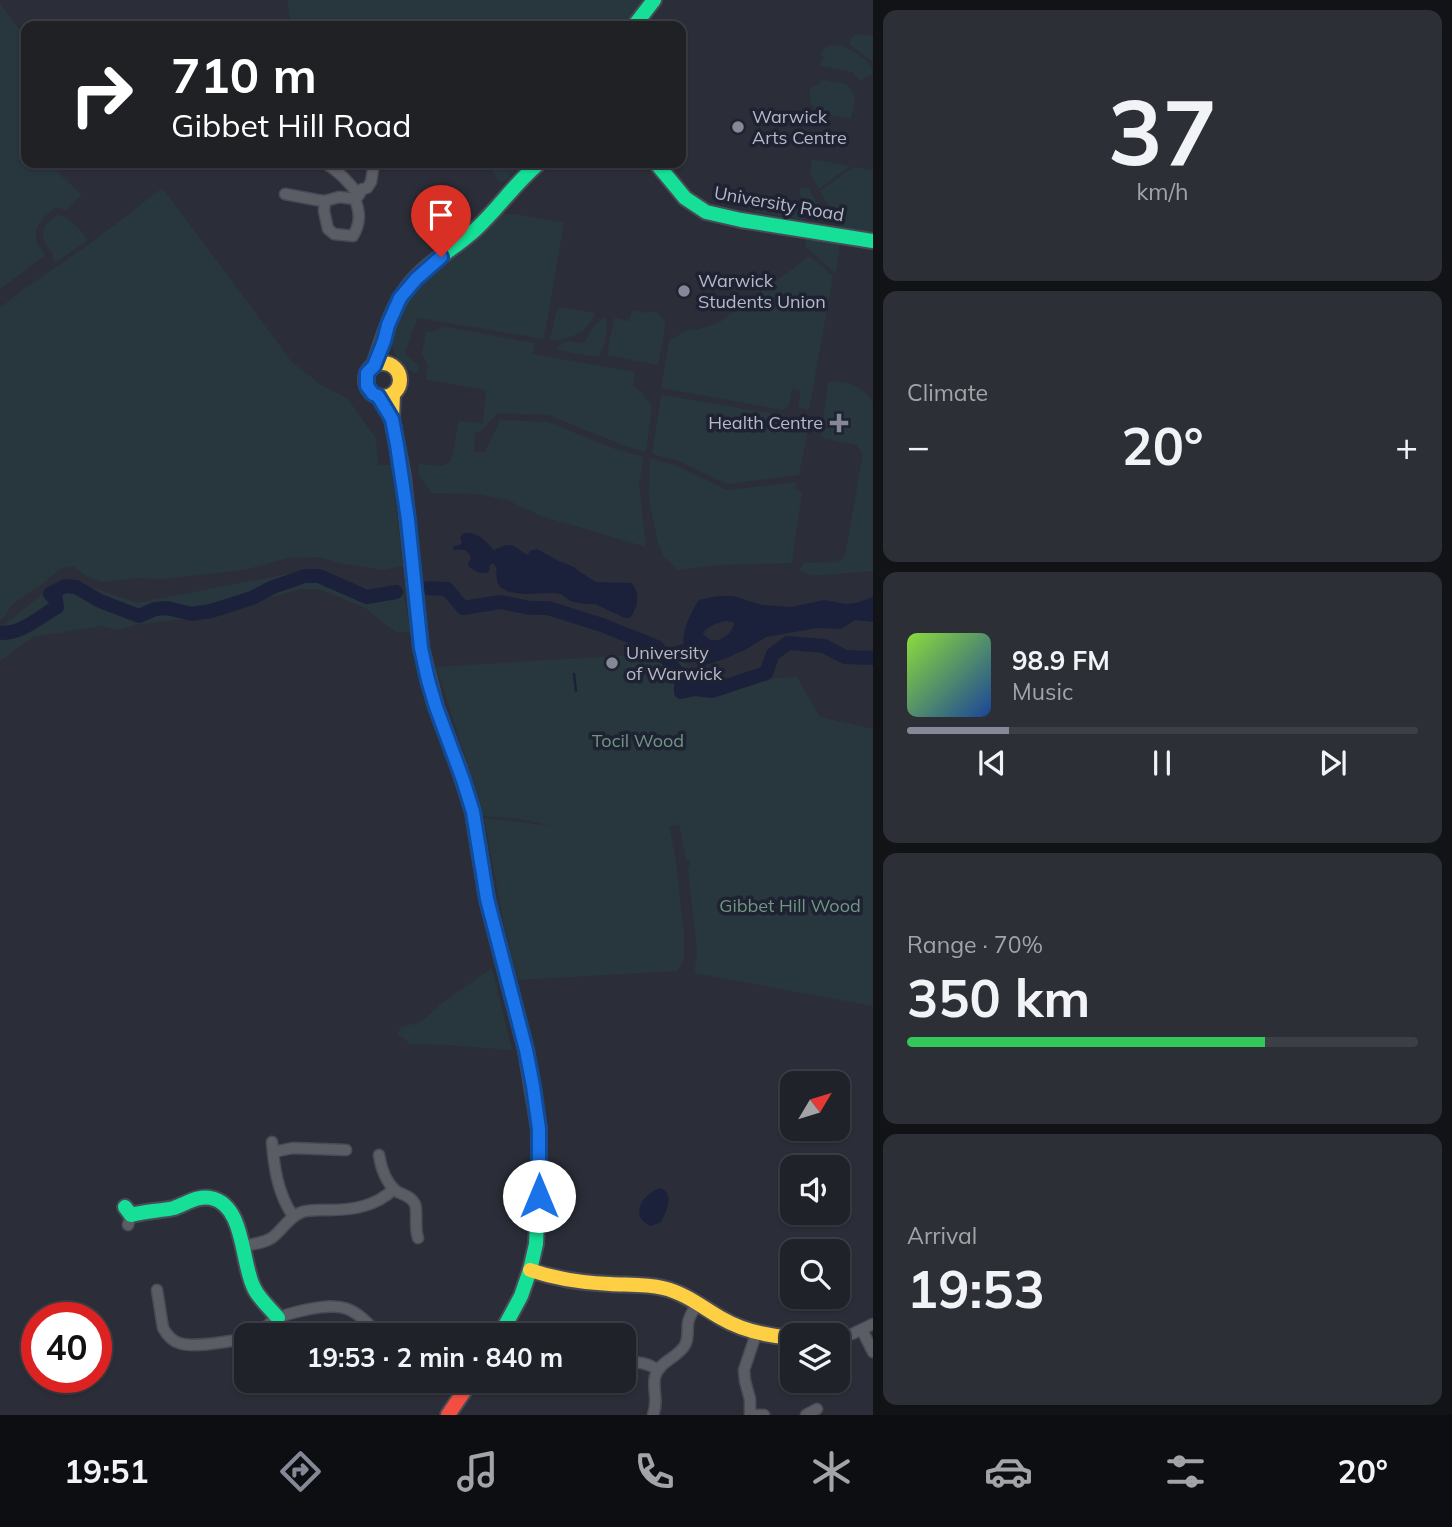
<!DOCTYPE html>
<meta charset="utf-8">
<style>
body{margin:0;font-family:Mulish,sans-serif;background:#2d2f36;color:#f1f3f6;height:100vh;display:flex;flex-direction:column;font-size:26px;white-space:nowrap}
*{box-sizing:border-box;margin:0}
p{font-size:23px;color:#a2a4a8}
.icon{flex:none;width:38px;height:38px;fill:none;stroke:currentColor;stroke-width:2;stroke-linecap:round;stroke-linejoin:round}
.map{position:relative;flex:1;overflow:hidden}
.details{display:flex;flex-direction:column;gap:10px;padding:10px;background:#121317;width:579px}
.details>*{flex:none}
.hud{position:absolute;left:21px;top:21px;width:665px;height:147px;border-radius:14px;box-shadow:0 2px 5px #0004,0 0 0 2px #3d3f47;background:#202124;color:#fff;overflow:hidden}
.needle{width:46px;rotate:52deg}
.tools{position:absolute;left:780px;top:1071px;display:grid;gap:14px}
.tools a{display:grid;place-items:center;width:70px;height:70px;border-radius:14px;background:#20222a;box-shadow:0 2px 5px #0004,0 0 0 2px #3d3f47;font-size:35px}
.speed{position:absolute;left:21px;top:1302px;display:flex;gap:14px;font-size:35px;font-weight:700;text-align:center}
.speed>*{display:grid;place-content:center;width:91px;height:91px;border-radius:50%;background:#20222a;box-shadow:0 2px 5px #0004,0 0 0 2px #3d3f47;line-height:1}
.speed .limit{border:10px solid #d22;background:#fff;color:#111}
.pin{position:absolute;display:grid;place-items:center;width:60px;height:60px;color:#fff;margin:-72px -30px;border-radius:50% 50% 50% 0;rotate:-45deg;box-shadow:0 0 7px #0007}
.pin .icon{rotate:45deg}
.me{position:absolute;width:77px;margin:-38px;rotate:0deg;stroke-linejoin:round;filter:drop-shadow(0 0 5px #0008)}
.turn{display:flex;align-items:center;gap:24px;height:147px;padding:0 35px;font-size:32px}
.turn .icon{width:91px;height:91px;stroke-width:2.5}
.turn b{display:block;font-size:49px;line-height:60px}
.big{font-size:52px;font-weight:700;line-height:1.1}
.details .tile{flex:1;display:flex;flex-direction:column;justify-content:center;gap:10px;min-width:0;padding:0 24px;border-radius:14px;background:#2d2f36}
.details .dial{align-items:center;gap:0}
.dial b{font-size:91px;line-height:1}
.song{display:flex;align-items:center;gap:21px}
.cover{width:84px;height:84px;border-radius:10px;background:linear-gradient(135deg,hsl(90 70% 55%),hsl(220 70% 35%))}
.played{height:7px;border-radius:4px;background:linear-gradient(90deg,#858896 20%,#3d3f47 20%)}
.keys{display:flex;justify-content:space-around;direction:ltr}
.heat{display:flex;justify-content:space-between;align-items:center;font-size:38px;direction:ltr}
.charge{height:10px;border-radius:5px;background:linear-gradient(90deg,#34c759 70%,#3d3f47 0)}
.trip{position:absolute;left:234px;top:1323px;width:402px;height:70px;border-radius:14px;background:#20222a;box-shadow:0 2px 5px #0004,0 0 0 2px #3d3f47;font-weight:700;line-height:70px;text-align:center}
.menu{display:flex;height:112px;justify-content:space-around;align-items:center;background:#0d0e11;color:#a2a4a8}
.menu .icon{width:49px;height:49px}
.menu .selected{color:#858896}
.menu b{font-size:32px;color:#f1f3f6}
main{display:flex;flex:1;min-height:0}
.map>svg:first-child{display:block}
.green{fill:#28363d}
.water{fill:#1b213a;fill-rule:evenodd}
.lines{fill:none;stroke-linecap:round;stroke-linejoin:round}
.stream{stroke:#1b213a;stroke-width:2.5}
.river{stroke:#1b213a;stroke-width:14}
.street-casing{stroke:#484b55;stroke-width:13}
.fast-casing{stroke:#484b55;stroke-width:18}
.slow-casing{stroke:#484b55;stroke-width:18}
.jam-casing{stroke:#484b55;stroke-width:18}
.street{stroke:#5b5d65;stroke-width:10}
.fast{stroke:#16e098;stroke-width:14}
.slow{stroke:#ffcf43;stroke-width:14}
.jam{stroke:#f24e42;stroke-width:14}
.route-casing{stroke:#114b97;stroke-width:18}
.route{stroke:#1a73e8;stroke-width:12}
.poi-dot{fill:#858896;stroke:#1e2232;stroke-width:2.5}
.labels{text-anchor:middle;stroke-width:7;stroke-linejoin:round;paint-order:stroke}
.poi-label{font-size:18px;fill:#b5b9c8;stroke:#1e2232;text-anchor:start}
.street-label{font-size:18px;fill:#b5b9c8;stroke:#1e2232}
.park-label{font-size:18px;fill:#6e9780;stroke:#1e2232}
</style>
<main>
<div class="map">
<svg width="873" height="1415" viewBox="0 0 873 1415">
<rect width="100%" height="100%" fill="#2b2e38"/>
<!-- green -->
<path class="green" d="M287,0H646L627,26H291Z
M0,4L26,38V163H69L59,174L82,195L66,210L57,207C46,213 34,226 36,239C37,245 42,250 45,254L43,257L0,289Z
M857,34L873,36V62L850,45L851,38Z
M832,45C847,46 863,55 872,68L871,69L873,73L860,81L853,72L821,66V60H824L825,58L821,55C823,48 826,46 832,45Z
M824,80L846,84L855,97L851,119L819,113L810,102V89Z
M812,159L850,166L819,189L810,174Z
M486,163H522L504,182L499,181Z
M853,167L873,170V233L842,228L820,191Z
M806,187L809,189L824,214L823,218L815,220L799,193L800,189Z
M162,188L292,362L321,385L347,398L376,438L378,465H391L403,566L382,570L344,564L319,557L288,558L244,570L162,579L138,578L103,582L87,577L73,566L61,568L43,584L24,596L11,606L5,616L0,620V308L21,291L98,238Z
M768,201L799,208L807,221L754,212Z
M498,213L521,215L564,223L544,339L418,318L405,351L406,354L420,367L418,371L415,373C377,354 393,317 412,290C419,280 431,272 440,264C460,247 479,230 498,213Z
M58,215C69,216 82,231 88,240L58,261H54L52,259L53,254C39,239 39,226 58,215Z
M809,236L838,242L840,244L836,274L805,246L806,237Z
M810,256L833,276L809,410L798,408L801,391L792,389L788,407L783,410L661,388L669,341L688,329L697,330L720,322Z
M563,307L595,313C589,332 570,339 552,341L550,340L557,309Z
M632,310L647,313L648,311L658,313L666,323L658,365L607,355L614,318L629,321Z
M605,317C609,327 605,347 599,356H590L557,350C561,339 570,340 580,344L585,342L593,327Z
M442,326L535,343L533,354L635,372L633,386L640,390L652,407L646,452L623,445L548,415L498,413L482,430L475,433L474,452H485L500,420L548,422L615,449L644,457L639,484L646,547L541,516L507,500L478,494L432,493L419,476L418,464L442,466L451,461L459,421L483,424L486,390L427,380L426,376L428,366L422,353L426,332L438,330Z
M832,381C850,383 864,386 873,403V574L872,571L812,576L800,570L803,563L838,562L845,556L863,454L856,445L823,438L821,435L828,384Z
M663,395L810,420L799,475L727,484L679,461L652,454L661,396Z
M650,458L677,466L727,490L797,482L796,490L802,492L792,563L718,565L678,570L664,557L658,542L649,500Z
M313,569L373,590L402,586L411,632H396L365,608L334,595L318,589H301L202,617L139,624L118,630L101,626L33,637L0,661V628L45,592L62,582H78L137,603Z
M649,654L678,659L703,674L714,693L746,687L775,678L797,677L820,717L873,729V1006L694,973L697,953L688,867L690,866L689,860L686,858L679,825L669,826L675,855L684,932V958L681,965L677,971L518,980L503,921L484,818L553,826L519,819L484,816L436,667Z
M492,968L512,1050L447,1045L410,1044L398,1034L400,1027L421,1022L443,1002Z"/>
<!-- water -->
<path class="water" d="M464,533C478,532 484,539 494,550C497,549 500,547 504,546C514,542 520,552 528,555L530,551L537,549L559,561L574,567L580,572L596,582L631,583C641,591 638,608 630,618H625L595,604H584L570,601L561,594L555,593L525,594L509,592L500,587L497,582L496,567L493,563L489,566L490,570L487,573C479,574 475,571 469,567L468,562L471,559C468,548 463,550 454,550L453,546L460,545L462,542L460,537Z
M718,596H733L762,605L791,607L824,600L846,604L856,603L873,597V622L855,620L841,629L817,628L766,637L745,650L724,659L706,665C698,661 687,655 684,645C681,632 692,610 699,600ZM725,621L733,622L734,625C729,639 711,647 703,633C708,626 717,623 725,621Z
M660,1188C675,1194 667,1210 661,1222L651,1226C628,1217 643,1193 660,1188Z"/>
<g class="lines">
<!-- stream -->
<path class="stream" d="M661,652L684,645
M574,674L576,691"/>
<!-- river -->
<path class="river" d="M428,588L447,589L463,608L500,602L530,608H548L602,625L657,647L681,677V692L695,689L712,691L766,673L773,654L788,643L824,646L845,657L873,658
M0,633C24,633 37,618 57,607L56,600L50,594L65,586L76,587L100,601L139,616L155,609L167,608L192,614L211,611L252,598L273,587L305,576H319L367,597L396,592"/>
<defs>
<path id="street" d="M285,194L317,200L325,201L339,197L355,199L359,195C349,183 339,171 325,163
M359,195L362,189L367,188L371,182L374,163
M325,201L324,211L328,229L334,234L353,236C361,222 360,213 355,199
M272,1142C274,1168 278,1194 293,1216
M273,1152L293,1148L346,1150
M379,1155C381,1168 386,1182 396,1191C403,1195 411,1196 415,1204C418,1213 414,1226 418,1238
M128,1225L131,1215
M242,1246C253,1244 265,1243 273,1237C283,1229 290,1216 302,1212C310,1209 320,1210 329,1210C354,1210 376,1206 394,1189
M157,1290L163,1328C167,1335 172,1341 179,1343C194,1349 230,1340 247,1339
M862,1330L873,1352
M255,1335C263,1330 270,1322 278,1318C286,1314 296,1312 305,1310C343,1302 353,1306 379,1335
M838,1337L852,1334L873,1324
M625,1363C636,1361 649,1363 657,1370
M450,1381L465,1390
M653,1415C659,1399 652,1390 655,1377C659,1361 678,1358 685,1345C689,1338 687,1331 688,1323C689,1316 694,1309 698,1303
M750,1415V1399L745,1381L744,1370L756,1334
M750,1415H764
M806,1415L817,1409"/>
<path id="fast" d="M634,26L654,0
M656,163L685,198L706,212L741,220L873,241
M374,365C383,340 390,312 406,290C423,265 453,250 475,230C498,209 515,183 539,163
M459,768L473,812L487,899L526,1050L539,1129V1180L536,1244L530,1270L521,1296L500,1335
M125,1207L131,1215C145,1211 160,1211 174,1208C186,1204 198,1195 211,1198C245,1205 241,1263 254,1288C259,1299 271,1309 278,1318"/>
<path id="slow" d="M366 380a17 17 0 1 1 34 0a17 17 0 1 1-34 0Z
M393,394L392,419L403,477L421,648L436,707L459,768
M530,1270C556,1279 582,1283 610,1284C627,1285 646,1284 663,1288C685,1293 702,1307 721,1318C743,1331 767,1336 793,1338"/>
<path id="jam" d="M448,1415L471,1381"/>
</defs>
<!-- street casing -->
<use href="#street" class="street-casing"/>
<!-- fast casing -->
<use href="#fast" class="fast-casing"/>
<!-- slow casing -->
<use href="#slow" class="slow-casing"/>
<!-- jam casing -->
<use href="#jam" class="jam-casing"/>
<!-- street -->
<use href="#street" class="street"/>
<!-- fast -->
<use href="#fast" class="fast"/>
<!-- slow -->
<use href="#slow" class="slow"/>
<!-- jam -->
<use href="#jam" class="jam"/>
</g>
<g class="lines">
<defs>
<path id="route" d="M441,257L416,279L400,298L388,325L384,341L374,366L367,373V386L373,394L378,396L392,419L397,445L408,520L421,648L428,680L436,707L463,780L473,812L487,899L526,1050L533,1086L539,1129V1196"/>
</defs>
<!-- route casing -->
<use href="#route" class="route-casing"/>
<!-- route -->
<use href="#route" class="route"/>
</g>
<!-- markers -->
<g class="poi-dot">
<circle cx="738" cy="127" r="7"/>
<circle cx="684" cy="291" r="7"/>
<path d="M835.5 412.5h7v7h7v7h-7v7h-7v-7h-7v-7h7z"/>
<circle cx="612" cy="663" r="7"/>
</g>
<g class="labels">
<!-- poi labels -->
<g class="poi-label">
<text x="752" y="123">Warwick<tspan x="752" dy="21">Arts Centre</tspan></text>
<text x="698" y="287">Warwick<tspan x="698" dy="21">Students Union</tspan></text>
<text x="823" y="429" text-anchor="end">Health Centre</text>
<text x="626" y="659">University<tspan x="626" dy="21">of Warwick</tspan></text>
</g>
<!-- street labels -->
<g class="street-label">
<text transform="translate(779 204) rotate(10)" y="6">University Road</text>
</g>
<!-- park labels -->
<g class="park-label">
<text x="638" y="747">Tocil Wood</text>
<text x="790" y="912">Gibbet Hill Wood</text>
</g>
</g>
</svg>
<div class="tools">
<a><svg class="needle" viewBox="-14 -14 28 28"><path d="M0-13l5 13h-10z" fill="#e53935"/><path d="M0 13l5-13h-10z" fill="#a2a4a8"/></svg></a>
<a><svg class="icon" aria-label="sound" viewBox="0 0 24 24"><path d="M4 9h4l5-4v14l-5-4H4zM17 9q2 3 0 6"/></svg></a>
<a><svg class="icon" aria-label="search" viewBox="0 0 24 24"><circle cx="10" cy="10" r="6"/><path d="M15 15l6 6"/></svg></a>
<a><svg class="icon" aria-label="layers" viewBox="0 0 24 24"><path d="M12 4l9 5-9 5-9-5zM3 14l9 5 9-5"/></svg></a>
</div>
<div class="speed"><div class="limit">40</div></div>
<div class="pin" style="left:441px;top:257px;background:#d93025"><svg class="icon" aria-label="arrive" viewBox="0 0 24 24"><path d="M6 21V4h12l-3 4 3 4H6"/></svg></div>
<svg class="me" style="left:539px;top:1196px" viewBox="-20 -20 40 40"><circle r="19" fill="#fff"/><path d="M0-13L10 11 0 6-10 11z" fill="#1a73e8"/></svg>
<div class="trip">19:53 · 2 min · 840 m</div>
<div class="hud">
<div class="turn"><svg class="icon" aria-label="right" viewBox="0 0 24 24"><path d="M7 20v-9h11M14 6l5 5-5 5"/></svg><div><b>710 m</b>Gibbet Hill Road</div></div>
</div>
</div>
<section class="details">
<div class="tile dial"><b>37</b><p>km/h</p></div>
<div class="tile"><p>Climate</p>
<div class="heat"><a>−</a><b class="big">20°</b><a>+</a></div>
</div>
<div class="tile">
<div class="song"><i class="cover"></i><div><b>98.9 FM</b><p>Music</p></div></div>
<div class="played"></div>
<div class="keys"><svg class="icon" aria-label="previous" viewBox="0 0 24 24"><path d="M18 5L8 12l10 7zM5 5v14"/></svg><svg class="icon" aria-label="pause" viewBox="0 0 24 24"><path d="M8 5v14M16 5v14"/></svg><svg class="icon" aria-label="next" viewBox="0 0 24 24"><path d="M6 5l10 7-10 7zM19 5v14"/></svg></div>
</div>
<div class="tile"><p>Range · 70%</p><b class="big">350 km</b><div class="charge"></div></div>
<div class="tile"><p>Arrival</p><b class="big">19:53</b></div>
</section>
</main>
<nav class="menu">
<b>19:51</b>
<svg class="icon selected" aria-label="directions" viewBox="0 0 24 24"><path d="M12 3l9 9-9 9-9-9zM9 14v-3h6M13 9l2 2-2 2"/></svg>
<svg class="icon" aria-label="music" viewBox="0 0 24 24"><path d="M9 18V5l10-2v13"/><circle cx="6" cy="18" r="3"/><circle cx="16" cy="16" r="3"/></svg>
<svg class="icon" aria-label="phone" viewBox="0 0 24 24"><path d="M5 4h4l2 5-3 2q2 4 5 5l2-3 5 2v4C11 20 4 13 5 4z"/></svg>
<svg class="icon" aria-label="climate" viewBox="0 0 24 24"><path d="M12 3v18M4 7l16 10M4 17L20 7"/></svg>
<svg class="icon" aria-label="car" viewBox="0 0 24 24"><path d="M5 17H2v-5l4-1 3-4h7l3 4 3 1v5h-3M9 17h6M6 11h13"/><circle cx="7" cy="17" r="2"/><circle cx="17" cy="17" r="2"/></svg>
<svg class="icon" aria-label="filters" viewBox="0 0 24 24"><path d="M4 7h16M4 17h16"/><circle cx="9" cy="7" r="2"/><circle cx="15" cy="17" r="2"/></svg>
<b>20°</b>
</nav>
